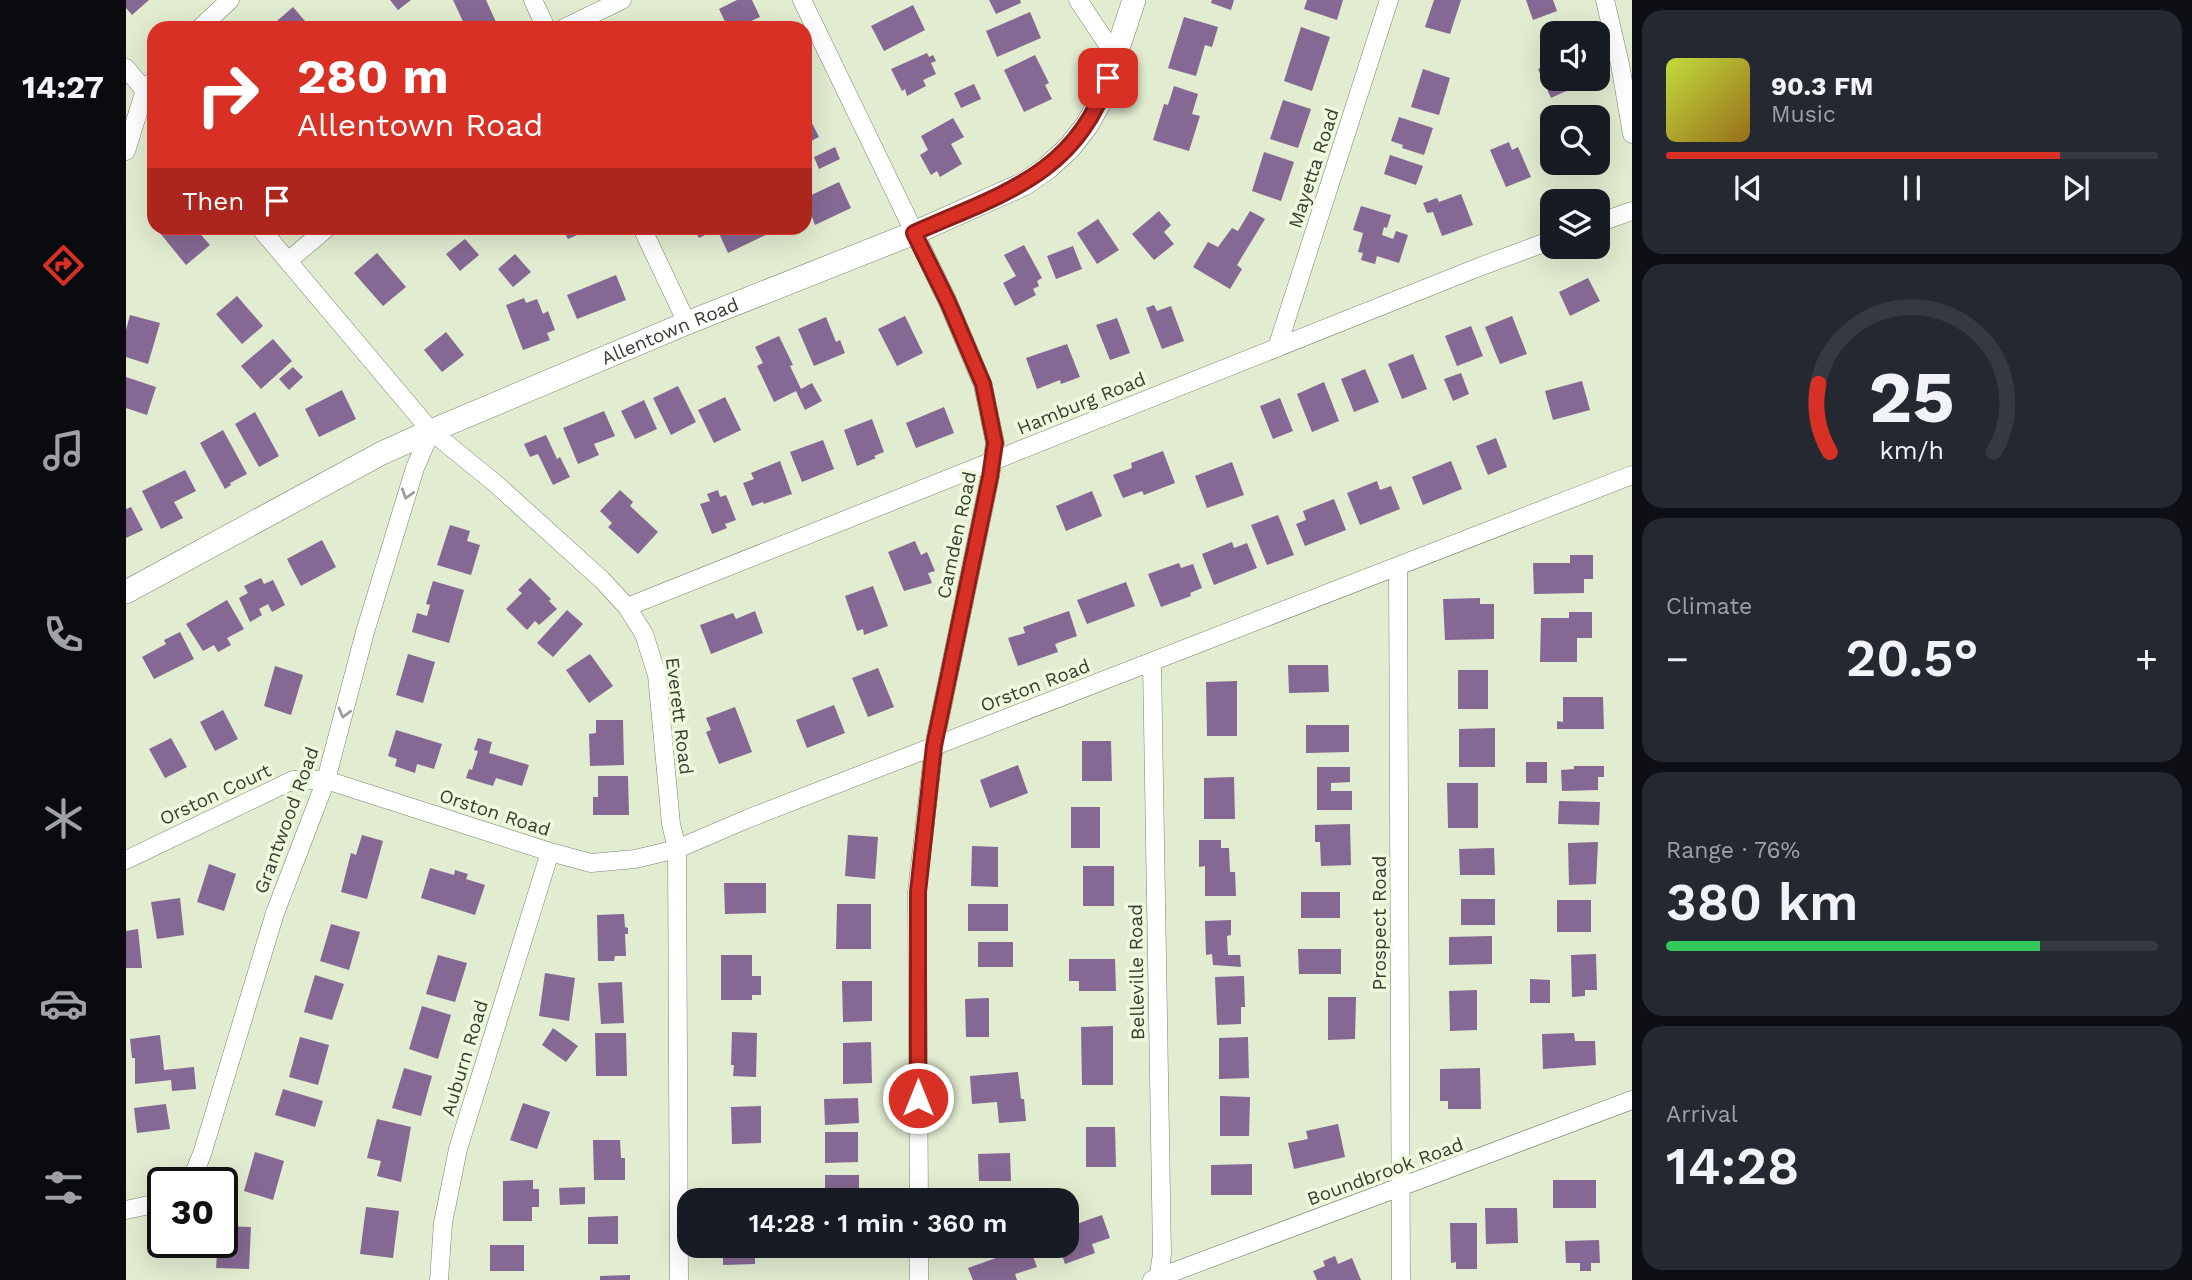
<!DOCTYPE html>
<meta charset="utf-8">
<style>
body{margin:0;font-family:"Work Sans",sans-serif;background:#242831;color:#f1f3f6;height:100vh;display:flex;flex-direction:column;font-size:26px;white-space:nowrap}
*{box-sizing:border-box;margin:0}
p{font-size:23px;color:#9ea1a6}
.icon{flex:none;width:38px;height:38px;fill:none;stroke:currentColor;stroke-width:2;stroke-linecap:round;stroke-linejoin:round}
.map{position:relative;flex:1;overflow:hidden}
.drawer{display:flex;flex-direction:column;gap:10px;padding:10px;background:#0d0f14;width:560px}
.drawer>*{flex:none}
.banner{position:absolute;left:21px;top:21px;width:665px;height:214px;border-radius:21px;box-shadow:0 7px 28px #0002;background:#d93025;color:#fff;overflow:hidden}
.controls{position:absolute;left:1414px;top:21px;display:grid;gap:14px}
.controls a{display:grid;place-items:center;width:70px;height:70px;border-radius:14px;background:#171b24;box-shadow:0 7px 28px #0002;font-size:35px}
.speed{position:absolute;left:21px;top:1167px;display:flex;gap:14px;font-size:35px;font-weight:700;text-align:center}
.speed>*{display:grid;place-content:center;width:91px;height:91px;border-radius:50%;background:#171b24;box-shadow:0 7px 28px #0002;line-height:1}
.speed .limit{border:4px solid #111;border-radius:10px;background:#fff;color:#111}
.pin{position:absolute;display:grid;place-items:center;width:60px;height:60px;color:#fff;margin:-30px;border-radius:14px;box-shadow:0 4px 10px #0006}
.me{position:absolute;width:77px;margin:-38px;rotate:0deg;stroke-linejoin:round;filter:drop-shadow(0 0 5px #0008)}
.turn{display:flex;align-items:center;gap:24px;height:147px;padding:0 35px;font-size:32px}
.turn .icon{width:91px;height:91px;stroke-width:2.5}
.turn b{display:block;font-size:49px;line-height:60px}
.then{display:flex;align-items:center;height:66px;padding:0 35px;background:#0003;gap:14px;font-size:26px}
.big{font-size:52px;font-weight:600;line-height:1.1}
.drawer .widget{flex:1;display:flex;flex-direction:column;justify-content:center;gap:10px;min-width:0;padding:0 24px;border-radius:21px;background:#242831}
.drawer .dial{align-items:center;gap:0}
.dial svg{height:182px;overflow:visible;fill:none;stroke:#363941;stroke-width:7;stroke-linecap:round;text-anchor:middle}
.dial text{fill:#f1f3f6;stroke:none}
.song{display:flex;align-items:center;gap:21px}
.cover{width:84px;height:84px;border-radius:10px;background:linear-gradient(135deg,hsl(70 70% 55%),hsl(40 70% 35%))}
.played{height:7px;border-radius:4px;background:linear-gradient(90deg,#d93025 80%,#363941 80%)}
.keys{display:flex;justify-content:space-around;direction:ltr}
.heat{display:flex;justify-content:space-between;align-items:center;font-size:38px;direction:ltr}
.charge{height:10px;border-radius:5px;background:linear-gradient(90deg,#34c759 76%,#363941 0)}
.trip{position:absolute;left:551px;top:1188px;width:402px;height:70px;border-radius:21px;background:#171b24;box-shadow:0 7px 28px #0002;font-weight:600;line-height:70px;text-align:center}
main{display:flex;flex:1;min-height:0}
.tab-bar{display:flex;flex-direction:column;width:126px;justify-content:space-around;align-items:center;background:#090b0e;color:#9ea1a6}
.tab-bar .icon{width:49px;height:49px}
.tab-bar .on{color:#d93025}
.tab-bar b{font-size:32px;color:#f1f3f6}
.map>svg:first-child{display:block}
.building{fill:#856893}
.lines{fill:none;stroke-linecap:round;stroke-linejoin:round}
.minor-casing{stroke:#7a846b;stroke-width:19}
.tertiary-casing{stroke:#7a846b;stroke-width:24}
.minor{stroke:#fff;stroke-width:18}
.tertiary{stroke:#fff;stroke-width:23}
.oneway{stroke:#9c9e99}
.route-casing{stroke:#8d1f18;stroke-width:18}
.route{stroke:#d93025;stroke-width:12}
.labels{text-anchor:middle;stroke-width:7;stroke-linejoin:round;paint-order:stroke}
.street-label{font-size:19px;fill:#393e33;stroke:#eef9dd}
</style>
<main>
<nav class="tab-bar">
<b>14:27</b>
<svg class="icon on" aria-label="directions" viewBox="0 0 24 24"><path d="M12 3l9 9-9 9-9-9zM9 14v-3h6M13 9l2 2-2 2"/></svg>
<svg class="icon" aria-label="music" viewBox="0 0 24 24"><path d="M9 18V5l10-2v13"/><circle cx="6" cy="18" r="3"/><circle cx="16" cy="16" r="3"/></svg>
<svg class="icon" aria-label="phone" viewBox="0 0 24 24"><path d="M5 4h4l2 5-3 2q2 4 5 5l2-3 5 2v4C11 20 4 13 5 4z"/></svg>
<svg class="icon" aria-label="climate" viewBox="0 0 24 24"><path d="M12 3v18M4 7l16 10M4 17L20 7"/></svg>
<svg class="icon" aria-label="car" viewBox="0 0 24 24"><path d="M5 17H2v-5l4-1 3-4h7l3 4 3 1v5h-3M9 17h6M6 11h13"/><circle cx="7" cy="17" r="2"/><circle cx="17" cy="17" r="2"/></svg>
<svg class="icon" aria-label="filters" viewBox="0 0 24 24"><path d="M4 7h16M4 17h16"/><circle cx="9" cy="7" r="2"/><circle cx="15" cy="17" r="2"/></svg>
</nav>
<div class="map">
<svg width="1506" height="1280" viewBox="0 0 1506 1280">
<rect width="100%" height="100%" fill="#e1ecd0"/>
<!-- building -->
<path class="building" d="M0,0H23L6,15L0,8Z
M264,0H285L272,10Z
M327,0H360L370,22L356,28H340Z
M611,0H626L634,17L610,28H602L593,9Z
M863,0H894L895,3L870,14Z
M1086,0H1108L1105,10L1085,3Z
M1181,0H1217L1211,20L1178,9Z
M1308,0H1335L1324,34L1299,27Z
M1400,0H1427L1431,11L1407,20Z
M787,5L799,30L758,51L745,26Z
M167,7L185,28H143Z
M904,12L915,38L871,57L860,31Z
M1058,17L1092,27L1086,47L1079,45L1070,76L1042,68Z
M1175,27L1204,37L1186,91L1158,81Z
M801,53L803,57L807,55L810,61L805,63L810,74L797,80L800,86L781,96L779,89L776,91L765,69Z
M909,55L923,83L919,85L926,99L898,112L878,70Z
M1426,62V79H1445L1449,87L1425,98L1412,69Z
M1297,69L1324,78L1313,115L1285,107Z
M848,84L855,99L835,108L828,93Z
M1048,86L1072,94L1066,114L1074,116L1063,151L1027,140L1038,104L1042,105Z
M1157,100L1185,109L1172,148L1144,139Z
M679,109L693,137L679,144Z
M1454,112L1455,117H1425V115Z
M1273,117L1307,128L1298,155L1276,148L1277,145L1265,141Z
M827,118L838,137L825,144L836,164L814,177L811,171L805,175L794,155L802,150L795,136Z
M1383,142L1386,150L1392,147L1405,177L1380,187L1364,150Z
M709,147L714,159L693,169L688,157Z
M1138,152L1168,162L1155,201L1126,191Z
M1264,155L1297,166L1290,185L1258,174Z
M1430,163H1454L1455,172L1431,174Z
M713,182L725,208L689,225L679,198Z
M1335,194L1347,225L1316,236L1307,212L1301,213L1297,203L1311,198L1313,202Z
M1235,206L1265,215L1261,228L1258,227L1256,235L1267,239L1270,231L1282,235L1273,263L1251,256L1249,264L1235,260L1237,253L1232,252L1237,233L1227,230Z
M1033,211L1045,225L1038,232L1048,244L1028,260L1006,234Z
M1124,211L1139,219L1111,265L1116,269L1104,289L1067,267L1082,242L1092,247L1106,228L1112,231Z
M972,219L993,250L971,264L951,233Z
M41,228H69L84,245L60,265L34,233Z
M436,228H467L442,239Z
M568,228H644L646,232L602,253L591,229L573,238Z
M339,239L353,255L334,271L320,254Z
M898,245L916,278L911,281L913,286L907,289L910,295L889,306L877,283L890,276L878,255Z
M947,246L956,269L930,279L921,256Z
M251,253L280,287L257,306L228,273Z
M389,254L405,272L387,287L372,269Z
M490,275L500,300L451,319L441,295Z
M1462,278L1474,301L1444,316L1433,292Z
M111,296L137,326L116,344L90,314Z
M398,298L400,303L411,299L417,314L422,311L429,330L421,333L424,340L397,350L380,305Z
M1028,305L1031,311L1045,306L1058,341L1036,349L1020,308Z
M4,315L34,323L22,364L0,357V330Z
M779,316L797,353L771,366L752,329Z
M1386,316L1401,354L1374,364L1359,327Z
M700,317L710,342L714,340L719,353L688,366L672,329Z
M991,318L1004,353L984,360L970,325Z
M1345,326L1357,356L1331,366L1319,336Z
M320,332L338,355L316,372L298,350Z
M653,336L667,365L664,366L675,389L686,383L696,401L679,410L670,391L648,402L631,366L637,363L629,347Z
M147,339L166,361L135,389L115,366Z
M941,344L954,377L935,384L934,380L911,389L900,358Z
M1287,354L1301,389L1276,399L1262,364Z
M167,367L177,377L163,390L153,379Z
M1239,369L1253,402L1228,412L1215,379Z
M1335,373L1343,394L1327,401L1318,379Z
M0,377L30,387L21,415L0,408Z
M1456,381L1464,410L1427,420L1419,391Z
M1198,382L1213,421L1186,432L1171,394Z
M552,386L570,422L545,435L527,398Z
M216,390L230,419L193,437L179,409Z
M599,397L615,430L588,443L572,410Z
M1154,398L1167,431L1147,439L1134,406Z
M518,400L531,429L509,439L495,411Z
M818,407L828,433L790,448L780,423Z
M478,411L489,436L468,444L473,455L452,464L437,428Z
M129,412L153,456L133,467L109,424Z
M746,419L758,452L748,456L750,458L731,466L718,430Z
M97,430L121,474L104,483L105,485L99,489L74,443Z
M420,435L431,459L434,457L444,477L427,485L412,454L404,457L398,444Z
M1370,438L1381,467L1362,475L1350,446Z
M697,440L708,469L676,482L664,452Z
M1037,451L1049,483L1018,495L1016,491L997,498L987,475L1006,468L1005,463Z
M654,461L666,494L638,504L637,502L626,506L617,483L628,479L625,473Z
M1325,461L1336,489L1297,505L1286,477Z
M1106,462L1118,495L1081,508L1069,476Z
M59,470L70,491L48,502L57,518L35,529L16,491Z
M1251,481L1254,490L1265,486L1274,509L1234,525L1221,493Z
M494,490L507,502L504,506L532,532L512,554L482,527L486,523L474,511Z
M592,490L594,497L600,495L610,520L599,524L601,528L586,534L574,504L584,501L581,494Z
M966,491L976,516L940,531L930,506Z
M1208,499L1220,530L1179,546L1170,524L1180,520L1177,511Z
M5,507L17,530L0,538V509Z
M1152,515L1168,555L1141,565L1125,525Z
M324,525L344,531L341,541L354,545L345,575L311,565Z
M196,540L210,567L175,586L161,559Z
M789,541L795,555L801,552L809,571L802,573L806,583L778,591L762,552Z
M1106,542L1108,548L1121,543L1131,568L1088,585L1076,554Z
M1444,555H1467V579H1458V593L1408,594L1407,563H1444Z
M1053,563L1055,568L1067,564L1076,588L1064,593L1065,596L1035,607L1022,574Z
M135,578L138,584L147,580L159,605L146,612L142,604L133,609L136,615L124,622L113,598L122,593L118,586Z
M404,578L425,599L423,601L431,609L413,625L409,621L401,630L380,609L396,593L392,590Z
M307,581L338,590L323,643L286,632L291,613L301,616L304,605L300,604Z
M1000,582L1009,606L961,624L951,600Z
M747,586L762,626L738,635L737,629L731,631L719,596Z
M1354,598V604H1368V639L1319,640L1317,599Z
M101,600L118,629L101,638L105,645L92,652L88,645L77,651L60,624Z
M441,610L457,624L427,657L411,643Z
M629,611L637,633L585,654L574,625L607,613L610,619Z
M943,611L951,636L929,644L932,652L892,666L882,638L899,633L897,627Z
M1443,612H1466V638H1451V662H1414L1415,618H1443Z
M54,632L68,659L28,679L16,657L40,644L38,640Z
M282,654L309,662L297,703L270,695Z
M464,654L487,686L463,703L440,670Z
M1162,665H1202L1203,692L1163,693Z
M149,666L177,675L165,715L138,706Z
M752,668L768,707L742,717L726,678Z
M1332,670H1362V709H1332Z
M1111,681V736H1081L1080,682Z
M1437,697H1477L1478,729H1431V721L1437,722Z
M708,705L719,733L681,748L670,720Z
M609,707L626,752L593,764L580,732L585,730L580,718Z
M97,710L112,739L89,751L74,722Z
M470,720H497L498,765L464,766L463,734L470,733Z
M1180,725H1223V752L1180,753Z
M1369,728V767H1333V729Z
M270,730L316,744L308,769L291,764L289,773L269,766L271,759L262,756Z
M45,738L61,767L39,778L23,749Z
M352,738L366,742L363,753L403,765L396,786L370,778L367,786L340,778L343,769L346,770L352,751L348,750Z
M956,741H985L986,781H956Z
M1400,762H1421V783H1400Z
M892,765L902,793L864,808L854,780Z
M1448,766H1478V777H1472V790L1436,791L1435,770L1448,769Z
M1191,767H1224V782L1205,783V791H1226V810H1191Z
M472,776H502L503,815H467V797H472Z
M1108,777L1109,819H1078V778Z
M1321,783H1352V828H1322Z
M1433,801L1474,802L1473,825L1432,824Z
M945,807H974V848H945Z
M1224,824L1225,865L1195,866L1194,842H1189V825Z
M236,835L257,841L241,899L215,892L225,853L230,855Z
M722,835L752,837L749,879L719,876Z
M1073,840H1095V848H1103L1104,872H1109L1110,896H1079V866L1073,867Z
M1472,842L1470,884L1443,885L1442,843Z
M846,846L872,847V887L845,886Z
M1368,848L1369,875H1334L1333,849Z
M83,864L110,874L98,911L71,902Z
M957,866H988V906H957Z
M304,868L328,875L329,870L342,874L340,879L359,885L349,915L295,898Z
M598,883H640V913L599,914Z
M1175,892H1214V918H1175Z
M54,898L58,935L31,939L25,902Z
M1335,899H1369V925H1335Z
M1431,900H1465V932H1431Z
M711,904H745V949H710Z
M842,904H882V931H842Z
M498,914L499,927L502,928V934H499L500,956H489L488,961H472L471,915Z
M1105,920V935L1101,936L1102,955H1114L1115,967L1087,965L1086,954L1080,955L1079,921Z
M205,924L234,932L223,970L194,961Z
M12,929L16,968H0V931Z
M1366,936V964L1323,965V937Z
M852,942H887V967H852Z
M1172,949H1215V974H1173Z
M1470,954L1471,990H1459V996L1446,997L1445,955Z
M312,955L341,963L329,1002L300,994Z
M595,955H626V976H635V995H626V1000H595Z
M943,959H989L990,991H953V981H943Z
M419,973L449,978L443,1021L413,1016Z
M189,975L218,984L206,1020L178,1012Z
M1118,976L1119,1007H1115V1024L1091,1025L1089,977Z
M1404,979L1424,980V1003H1404Z
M716,981H746V1021L717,1022Z
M496,982L498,1023L475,1024L472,983Z
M1351,990V1030L1324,1031L1323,991Z
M1202,997H1230L1229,1039L1202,1040Z
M863,998V1037H840L839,999Z
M296,1006L325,1015L312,1059L283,1049Z
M987,1026V1085H956L955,1027Z
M427,1028L452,1046L440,1062L416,1045Z
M606,1032L631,1033L630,1077L607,1076L608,1065H605Z
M469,1033H500L501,1076H470Z
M1448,1033L1449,1041H1469L1470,1065L1417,1069L1416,1034Z
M34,1035L38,1070L68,1067L70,1089L46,1091L45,1080L9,1084V1058H6L4,1039Z
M174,1037L203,1045L192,1085L163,1077Z
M1122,1037L1123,1078L1093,1079V1038Z
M745,1042L746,1083L717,1084V1043Z
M278,1068L306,1076L295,1116L266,1108Z
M1354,1068L1355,1109H1322V1101H1314V1069Z
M892,1072L895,1099H898L900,1121L873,1123L871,1102L846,1104L844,1076Z
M157,1089L197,1101L189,1127L149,1115Z
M1094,1096L1124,1097L1123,1136H1094Z
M732,1098L733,1123L699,1125L698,1099Z
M397,1103L424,1112L411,1149L384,1140Z
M40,1104L44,1129L11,1133L8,1108Z
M635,1106V1143L606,1144L605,1107Z
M251,1119L285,1127L275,1182L251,1176L255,1161L241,1158Z
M1212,1124L1219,1157L1168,1169L1162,1143L1182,1139L1180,1131Z
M960,1127H989L990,1167H960Z
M699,1132H732V1162L699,1163Z
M467,1140H494L495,1158H499V1180H468Z
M129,1152L158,1161L147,1200L118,1191Z
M884,1153L885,1181H853L852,1154Z
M1126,1164V1195H1085V1165Z
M699,1175H733V1200H699Z
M407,1180V1189H413V1207H406V1221H377V1181Z
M1427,1180H1470V1208H1427Z
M459,1187V1204L434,1205L433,1188Z
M853,1193H882L883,1200H853Z
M240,1207L273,1211L267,1258L234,1254Z
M1359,1208H1391L1392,1243L1360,1244Z
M976,1215L984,1238L966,1244L969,1253L939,1264L933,1246H942V1227Z
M492,1216V1244H462V1217Z
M1324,1223H1351V1269H1330V1262L1325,1263Z
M96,1226L125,1227L123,1269L90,1268L92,1242H96Z
M1473,1240L1474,1263H1465V1271H1454V1263H1440L1439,1241Z
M364,1245H398V1271H364Z
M597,1246H629V1264L597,1265Z
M717,1246H748L749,1256L718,1257Z
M895,1246H903L911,1267L889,1274L891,1280H847L842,1268L881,1254L880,1251Z
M1209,1256L1212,1264L1226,1258L1235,1280H1191L1187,1271L1199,1266L1197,1261Z
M504,1275V1280H474V1276Z"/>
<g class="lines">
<defs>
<path id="minor" d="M407,0L420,28
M676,0L822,302L857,385L869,443L864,477L808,746L791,892L793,1200
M952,0L990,57
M1479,0L1494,64L1506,134
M74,28L104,0
M438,28L496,0
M0,68L25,98
M0,151L19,90L28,80
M1472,223L1506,211
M134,228L305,431L370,484L476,580L501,607L518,634L531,675L545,824L551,849L553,1280
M516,228L561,323
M162,261L201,228
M1151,348L1263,0
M1272,566L1275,1280
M501,607L1353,267L1426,240
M1026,662L1036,1254L1032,1280
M0,860L167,780H200L424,852L465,863L509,859L551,849L621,819L1506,475
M64,1183L76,1154L149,913L200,780L239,632L289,468L305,431
M0,1210L37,1202
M793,1246V1280
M313,1280L317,1223L332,1149L424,852
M1026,1280L1506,1100"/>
<g id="tertiary">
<path id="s1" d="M0,592L256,453L305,431L561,323L788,233L898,184L921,168L943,148L961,125L975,100L1008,0"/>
</g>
</defs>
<!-- minor casing -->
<use href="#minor" class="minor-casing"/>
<!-- tertiary casing -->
<use href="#tertiary" class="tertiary-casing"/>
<!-- minor -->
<use href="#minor" class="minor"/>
<!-- tertiary -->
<use href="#tertiary" class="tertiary"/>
</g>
<!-- one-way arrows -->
<defs><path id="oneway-chevron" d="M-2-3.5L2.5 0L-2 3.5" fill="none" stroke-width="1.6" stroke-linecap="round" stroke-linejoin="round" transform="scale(1.75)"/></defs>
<g class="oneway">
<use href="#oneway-chevron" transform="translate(281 494) rotate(107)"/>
<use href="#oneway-chevron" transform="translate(218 713) rotate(105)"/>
</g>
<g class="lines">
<defs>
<path id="route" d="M792,1098V892L808,746L864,477L869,443L857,384L822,302L788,233C872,195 950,176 982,78"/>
</defs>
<!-- route casing -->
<use href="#route" class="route-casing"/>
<!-- route -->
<use href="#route" class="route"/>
</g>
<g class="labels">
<!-- street labels -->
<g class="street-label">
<text transform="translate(1187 168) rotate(-72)" y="7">Mayetta Road</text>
<text dy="7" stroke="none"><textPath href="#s1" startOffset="604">Allentown Road</textPath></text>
<text transform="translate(955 403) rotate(-22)" y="7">Hamburg Road</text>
<text transform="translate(830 535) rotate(-78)" y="7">Camden Road</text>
<text transform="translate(909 685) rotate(-21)" y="7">Orston Road</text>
<text transform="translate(554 716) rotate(83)" y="7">Everett Road</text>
<text transform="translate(89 794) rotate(-25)" y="7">Orston Court</text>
<text transform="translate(369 812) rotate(18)" y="7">Orston Road</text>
<text transform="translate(160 820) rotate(-70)" y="7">Grantwood Road</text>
<text transform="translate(1253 923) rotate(-90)" y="7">Prospect Road</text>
<text transform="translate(1010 972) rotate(-91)" y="7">Belleville Road</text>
<text transform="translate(338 1058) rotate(-73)" y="7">Auburn Road</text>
<text transform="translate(1259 1171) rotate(-20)" y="7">Boundbrook Road</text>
</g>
</g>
</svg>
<div class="controls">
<a><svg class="icon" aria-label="sound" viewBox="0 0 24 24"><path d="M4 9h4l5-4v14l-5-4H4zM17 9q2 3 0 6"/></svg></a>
<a><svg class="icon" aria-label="search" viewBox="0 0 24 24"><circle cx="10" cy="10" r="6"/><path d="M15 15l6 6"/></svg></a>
<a><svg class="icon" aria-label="layers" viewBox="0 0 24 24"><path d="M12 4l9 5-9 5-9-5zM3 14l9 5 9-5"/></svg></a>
</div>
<div class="speed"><div class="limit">30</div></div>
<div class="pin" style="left:982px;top:78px;background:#d93025"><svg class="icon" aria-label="arrive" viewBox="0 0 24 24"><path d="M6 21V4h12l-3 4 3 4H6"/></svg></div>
<svg class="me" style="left:792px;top:1098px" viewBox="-20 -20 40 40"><circle r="17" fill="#d93025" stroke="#fff" stroke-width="3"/><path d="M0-11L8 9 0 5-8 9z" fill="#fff"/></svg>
<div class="trip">14:28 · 1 min · 360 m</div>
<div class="banner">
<div class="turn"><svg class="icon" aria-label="right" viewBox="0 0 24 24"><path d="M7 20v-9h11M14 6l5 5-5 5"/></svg><div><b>280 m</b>Allentown Road</div></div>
<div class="then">Then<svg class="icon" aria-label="arrive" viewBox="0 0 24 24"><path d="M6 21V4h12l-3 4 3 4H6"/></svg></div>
</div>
</div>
<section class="drawer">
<div class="widget">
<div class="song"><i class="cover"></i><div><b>90.3 FM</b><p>Music</p></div></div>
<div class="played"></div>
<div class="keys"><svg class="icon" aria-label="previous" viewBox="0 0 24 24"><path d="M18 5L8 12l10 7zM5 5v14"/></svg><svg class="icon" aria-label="pause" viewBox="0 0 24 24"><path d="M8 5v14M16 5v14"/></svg><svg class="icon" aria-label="next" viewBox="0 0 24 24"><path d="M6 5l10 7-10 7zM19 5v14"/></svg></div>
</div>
<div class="widget dial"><svg viewBox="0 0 100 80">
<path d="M14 69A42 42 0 1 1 86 69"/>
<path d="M14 69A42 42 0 0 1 9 39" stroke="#d93025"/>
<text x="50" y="56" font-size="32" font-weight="700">25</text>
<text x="50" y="72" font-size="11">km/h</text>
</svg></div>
<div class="widget"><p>Climate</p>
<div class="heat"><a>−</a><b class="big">20.5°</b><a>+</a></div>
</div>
<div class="widget"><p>Range · 76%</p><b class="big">380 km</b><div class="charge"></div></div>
<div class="widget"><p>Arrival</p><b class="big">14:28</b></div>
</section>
</main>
